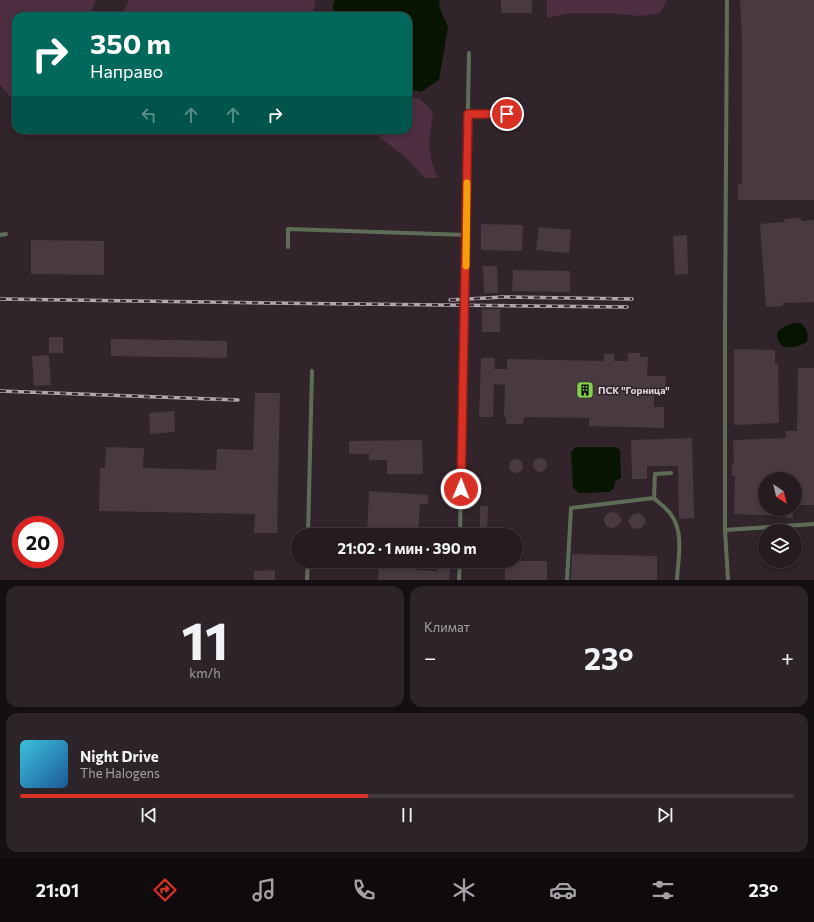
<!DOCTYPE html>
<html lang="ru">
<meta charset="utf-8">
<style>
body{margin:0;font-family:Commissioner,sans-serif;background:#2d2429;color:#f1f3f6;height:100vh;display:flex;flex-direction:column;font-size:15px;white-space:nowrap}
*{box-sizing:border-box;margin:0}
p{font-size:13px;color:#a3a1a5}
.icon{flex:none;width:22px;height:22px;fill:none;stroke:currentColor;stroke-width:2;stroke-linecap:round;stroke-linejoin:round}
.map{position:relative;height:580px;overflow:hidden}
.sheet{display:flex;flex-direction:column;gap:6px;padding:6px;background:#140f12;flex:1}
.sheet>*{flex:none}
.top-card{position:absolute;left:12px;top:12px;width:400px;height:122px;border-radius:12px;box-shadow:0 2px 6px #0003,0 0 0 1px #42393e;background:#00695c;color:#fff;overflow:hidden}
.needle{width:26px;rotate:145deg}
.controls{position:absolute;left:758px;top:472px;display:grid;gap:8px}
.controls a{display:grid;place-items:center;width:44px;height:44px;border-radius:50%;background:#251b20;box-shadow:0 2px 6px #0003,0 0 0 1px #42393e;font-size:20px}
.speed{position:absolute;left:12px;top:516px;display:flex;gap:8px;font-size:20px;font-weight:700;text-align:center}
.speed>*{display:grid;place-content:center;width:52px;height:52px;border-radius:50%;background:#251b20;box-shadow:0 2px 6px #0003,0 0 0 1px #42393e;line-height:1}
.speed .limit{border:6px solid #d22;background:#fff;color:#111}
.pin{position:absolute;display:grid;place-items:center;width:34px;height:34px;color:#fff;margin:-17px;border:2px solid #fff;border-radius:50%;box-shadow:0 1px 4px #0007}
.me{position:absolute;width:44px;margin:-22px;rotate:1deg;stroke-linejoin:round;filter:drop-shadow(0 0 3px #0008)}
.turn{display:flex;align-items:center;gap:14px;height:84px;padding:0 12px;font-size:18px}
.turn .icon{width:52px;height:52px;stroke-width:2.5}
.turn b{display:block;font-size:28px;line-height:34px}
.lanes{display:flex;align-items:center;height:38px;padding:0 12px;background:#0003;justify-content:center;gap:20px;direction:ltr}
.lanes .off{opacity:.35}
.big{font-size:30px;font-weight:700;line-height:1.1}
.sheet .card{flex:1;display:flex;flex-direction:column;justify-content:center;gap:6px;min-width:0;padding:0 14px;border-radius:12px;background:#2d2429}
.sheet .dial{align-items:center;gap:0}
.dial b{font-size:52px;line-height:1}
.song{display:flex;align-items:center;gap:12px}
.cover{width:48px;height:48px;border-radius:6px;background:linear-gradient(135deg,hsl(190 70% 55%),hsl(210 70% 35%))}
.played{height:4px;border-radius:2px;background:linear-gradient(90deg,#d93025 45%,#42393e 45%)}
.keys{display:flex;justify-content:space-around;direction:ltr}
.heat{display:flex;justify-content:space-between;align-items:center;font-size:22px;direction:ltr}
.sheet .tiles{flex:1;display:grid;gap:6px;grid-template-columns:1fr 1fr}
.card:last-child{grid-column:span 2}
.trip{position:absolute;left:291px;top:528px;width:232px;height:40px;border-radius:20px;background:#251b20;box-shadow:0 2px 6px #0003,0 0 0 1px #42393e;font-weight:700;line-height:40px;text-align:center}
.tab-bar{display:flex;height:64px;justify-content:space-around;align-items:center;background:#0f0b0d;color:#a3a1a5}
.tab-bar .icon{width:28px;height:28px}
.tab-bar .on{color:#d93025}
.tab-bar b{font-size:18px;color:#f1f3f6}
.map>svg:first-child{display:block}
.green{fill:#4d2f41}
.water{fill:#071500}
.building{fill:#493a42}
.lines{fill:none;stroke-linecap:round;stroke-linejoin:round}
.lane{stroke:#5f6d57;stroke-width:4}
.rail-casing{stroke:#b1a7ad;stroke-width:3.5}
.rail{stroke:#31242b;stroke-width:2;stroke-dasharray:6;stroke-linecap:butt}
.route-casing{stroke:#8d1f18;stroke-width:10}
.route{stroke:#d93025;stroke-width:7}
.slow{stroke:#f59e0b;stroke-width:7}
.labels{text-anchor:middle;stroke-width:3;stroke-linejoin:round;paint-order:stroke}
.poi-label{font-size:10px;font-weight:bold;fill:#dbd2d7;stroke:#31242b;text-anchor:start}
</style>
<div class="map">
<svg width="814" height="580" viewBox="0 0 814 580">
<rect width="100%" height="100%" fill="#31242b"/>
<!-- green -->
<path class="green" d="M0,0H96L88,16H16V103L0,85Z
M129,0H315L313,16H122Z
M547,0H667L660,13L639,16L610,13H571L547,18Z
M419,98L433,112L429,143L432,163L438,178H425L406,158L375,133L373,130H408V99Z"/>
<!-- water -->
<path class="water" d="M335,0H440L439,6L448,27L439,80L421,92L413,90L408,91V16H333V5Z
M794,323H801C807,329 809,334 807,342C795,349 776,352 777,332L785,326Z
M576,447H615L620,450L621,478L615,481L614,488L609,492L578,493L573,487L571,452Z"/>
<!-- building -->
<path class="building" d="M501,0H532V13H501Z
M740,0H814V200H738V184H742V39Z
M801,218V221L814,220V302L783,303V306L766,307L760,224L785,222L784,219Z
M481,224L523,225L522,251L481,250Z
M539,227L571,230L569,253L536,250Z
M687,235L688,274L675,275L673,236Z
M31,240L104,241V275L31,274Z
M483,266H497L498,293H484Z
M513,270L570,271V292L512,291Z
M482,309H500V332H482Z
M49,337H63V353H49Z
M111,339L227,341V358L111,356Z
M734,349L775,350V364H778L779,423L734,425Z
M628,353H640V357H648L647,376H666L665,395H654V407H664V428L589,426V418L524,417L523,424H506V417H504L505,385L494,384L493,417H479L481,358H495L494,369H507V359L604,361V354H614V361H628Z
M49,355L51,385L34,386L32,356Z
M798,368H814V505H797V479H786V476H765V509H793V518H786V516L734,514L735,476H732V463H734L733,440L786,438V431H797Z
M255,393H280L277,533H254L255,514L99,511L100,468H105L106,447L144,448L143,468L216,470L217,449L253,450Z
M174,411L175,432L150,434L149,413Z
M692,438L694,518L679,519L678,466H647V479H632L631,440Z
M422,440L423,474H387V460H369V454H349V441Z
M533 465a7 7 0 1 1 14 0a7 7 0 1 1-14 0Z
M509 466a7 7 0 1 1 14 0a7 7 0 1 1-14 0Z
M369,491L428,495V504H420L418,535H367Z
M480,506H488L487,535H480Z
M612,512L617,513L622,520L619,525L612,528L607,527L604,522V518L607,514Z
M638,513L642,514L645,519V524L641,528L637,529L632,528L628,521L633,514Z
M572,554L657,556V580H571Z
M379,561H417L416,570L437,571L438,561H451L449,580H378Z
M505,561H547V580H505Z
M275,570V580H254V571Z"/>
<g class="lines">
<!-- lane -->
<path class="lane" d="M727,0L725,325V530L728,580
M468,114H507
M0,235L6,234
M288,247V229L467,235
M671,473L655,474L654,498C660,504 668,509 672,516C684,534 678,559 677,580
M725,530L814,524
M308,535L312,371
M460,535L469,53
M307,580L308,561
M459,580L460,561
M567,580L571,508L654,498"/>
<defs>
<path id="rail" d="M0,299L267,303L627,307
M450,300L503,297L632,299
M0,391L238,400"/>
</defs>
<!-- rail casing -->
<use href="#rail" class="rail-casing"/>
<!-- rail -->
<use href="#rail" class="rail"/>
</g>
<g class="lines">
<defs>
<path id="route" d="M461,489L468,114H507"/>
</defs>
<!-- route casing -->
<use href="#route" class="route-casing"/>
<!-- route -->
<use href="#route" class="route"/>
<!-- slow -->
<path class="slow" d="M466,266L467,183"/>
</g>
<!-- icons -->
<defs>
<symbol id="building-square" viewBox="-11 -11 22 22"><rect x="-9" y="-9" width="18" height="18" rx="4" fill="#83d04e" stroke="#31242b"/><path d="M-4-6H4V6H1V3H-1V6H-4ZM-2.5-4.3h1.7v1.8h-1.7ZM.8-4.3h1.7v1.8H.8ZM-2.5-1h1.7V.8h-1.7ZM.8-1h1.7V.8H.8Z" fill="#111"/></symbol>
</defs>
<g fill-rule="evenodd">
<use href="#building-square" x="575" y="380" width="20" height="20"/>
</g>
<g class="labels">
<!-- poi labels -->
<g class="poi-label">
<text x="598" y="394">ПСК "Горница"</text>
</g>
</g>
</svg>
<div class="controls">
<a><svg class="needle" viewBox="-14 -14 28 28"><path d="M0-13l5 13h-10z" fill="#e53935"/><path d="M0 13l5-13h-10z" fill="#a3a1a5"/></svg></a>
<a><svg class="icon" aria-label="layers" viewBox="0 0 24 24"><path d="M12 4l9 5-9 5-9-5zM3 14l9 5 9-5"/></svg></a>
</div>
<div class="speed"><div class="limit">20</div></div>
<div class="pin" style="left:507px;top:114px;background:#d93025"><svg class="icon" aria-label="arrive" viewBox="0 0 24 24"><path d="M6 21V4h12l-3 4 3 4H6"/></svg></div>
<svg class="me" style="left:461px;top:489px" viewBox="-20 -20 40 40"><circle r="17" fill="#d93025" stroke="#fff" stroke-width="3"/><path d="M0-11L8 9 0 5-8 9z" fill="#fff"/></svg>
<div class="trip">21:02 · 1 мин · 390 m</div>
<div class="top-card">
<div class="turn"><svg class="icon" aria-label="right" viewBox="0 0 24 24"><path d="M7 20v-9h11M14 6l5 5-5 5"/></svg><div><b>350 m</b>Направо</div></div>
<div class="lanes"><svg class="icon off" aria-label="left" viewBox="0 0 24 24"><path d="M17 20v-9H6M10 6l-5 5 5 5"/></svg><svg class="icon off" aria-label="ahead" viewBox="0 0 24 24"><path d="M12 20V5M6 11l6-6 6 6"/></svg><svg class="icon off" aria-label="ahead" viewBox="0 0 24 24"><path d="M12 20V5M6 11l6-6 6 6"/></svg><svg class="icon" aria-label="right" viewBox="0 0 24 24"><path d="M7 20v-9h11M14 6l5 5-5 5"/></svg></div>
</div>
</div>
<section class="sheet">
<div class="tiles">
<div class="card dial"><b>11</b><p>km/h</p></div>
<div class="card"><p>Климат</p>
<div class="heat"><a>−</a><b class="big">23°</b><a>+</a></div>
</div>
<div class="card">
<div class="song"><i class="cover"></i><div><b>Night Drive</b><p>The Halogens</p></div></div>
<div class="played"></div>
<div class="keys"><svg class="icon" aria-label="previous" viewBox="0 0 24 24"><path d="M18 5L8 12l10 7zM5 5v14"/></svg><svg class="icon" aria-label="pause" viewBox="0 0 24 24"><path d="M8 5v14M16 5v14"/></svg><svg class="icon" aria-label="next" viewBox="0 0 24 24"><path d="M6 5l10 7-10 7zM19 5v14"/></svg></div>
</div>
</div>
</section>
<nav class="tab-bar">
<b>21:01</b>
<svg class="icon on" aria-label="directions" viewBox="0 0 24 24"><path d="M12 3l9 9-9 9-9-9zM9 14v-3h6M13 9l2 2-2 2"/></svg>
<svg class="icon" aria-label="music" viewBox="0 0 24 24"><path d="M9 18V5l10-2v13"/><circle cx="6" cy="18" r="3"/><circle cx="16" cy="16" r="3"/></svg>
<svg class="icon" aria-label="phone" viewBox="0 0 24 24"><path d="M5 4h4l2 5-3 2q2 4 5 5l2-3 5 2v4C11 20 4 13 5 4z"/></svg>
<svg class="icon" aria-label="climate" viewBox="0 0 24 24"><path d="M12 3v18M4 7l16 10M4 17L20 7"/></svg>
<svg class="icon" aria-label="car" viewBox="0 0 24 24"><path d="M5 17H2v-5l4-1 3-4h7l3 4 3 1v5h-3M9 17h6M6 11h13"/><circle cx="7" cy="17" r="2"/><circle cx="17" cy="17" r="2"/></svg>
<svg class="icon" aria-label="filters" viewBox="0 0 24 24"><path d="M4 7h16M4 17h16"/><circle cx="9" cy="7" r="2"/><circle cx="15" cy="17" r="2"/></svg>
<b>23°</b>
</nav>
